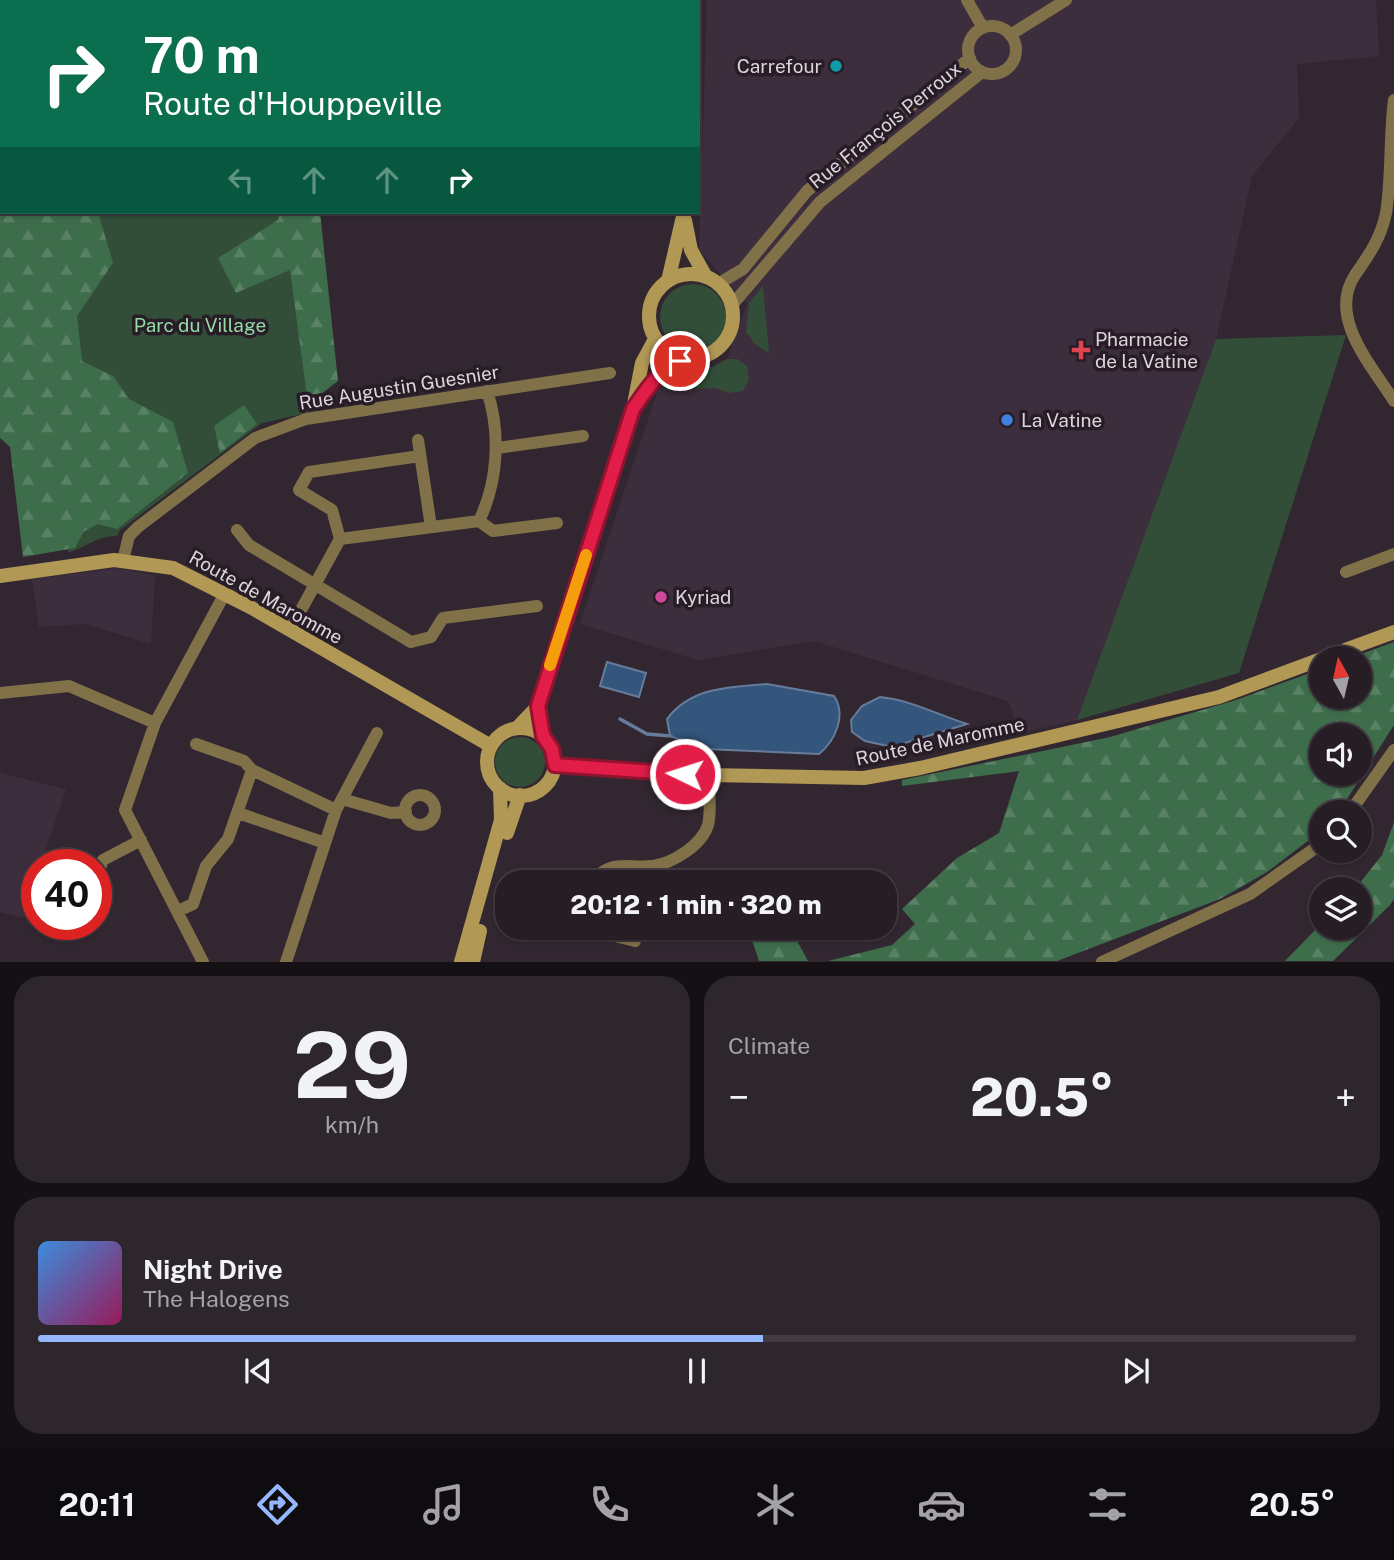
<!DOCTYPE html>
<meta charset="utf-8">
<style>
body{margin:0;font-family:"Public Sans",sans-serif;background:#2e262d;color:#f1f3f6;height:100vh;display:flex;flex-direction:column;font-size:26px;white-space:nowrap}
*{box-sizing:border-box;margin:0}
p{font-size:23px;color:#a4a2a7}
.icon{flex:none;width:38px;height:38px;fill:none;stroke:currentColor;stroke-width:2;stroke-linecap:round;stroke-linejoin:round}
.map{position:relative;height:962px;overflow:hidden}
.details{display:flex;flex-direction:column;gap:14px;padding:14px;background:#151014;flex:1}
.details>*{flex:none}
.banner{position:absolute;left:0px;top:0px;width:700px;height:214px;box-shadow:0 2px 5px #0004,0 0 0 2px #423b42;background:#0b6e4f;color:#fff;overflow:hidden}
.needle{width:46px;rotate:352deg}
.fabs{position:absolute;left:1309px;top:646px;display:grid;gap:14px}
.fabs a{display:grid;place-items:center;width:63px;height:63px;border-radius:50%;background:#261d25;box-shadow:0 2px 5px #0004,0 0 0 2px #423b42;font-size:35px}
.speed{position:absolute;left:21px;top:849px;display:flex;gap:14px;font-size:35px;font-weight:700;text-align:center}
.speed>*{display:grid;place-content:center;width:91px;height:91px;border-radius:50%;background:#261d25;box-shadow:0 2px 5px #0004,0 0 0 2px #423b42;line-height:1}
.speed .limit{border:10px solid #d22;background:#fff;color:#111}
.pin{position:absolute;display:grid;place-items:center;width:60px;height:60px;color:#fff;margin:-30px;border:4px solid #fff;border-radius:50%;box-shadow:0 2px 7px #0007}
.me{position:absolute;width:77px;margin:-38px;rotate:274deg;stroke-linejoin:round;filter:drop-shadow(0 0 5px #0008)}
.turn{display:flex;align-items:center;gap:24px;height:147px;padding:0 28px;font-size:32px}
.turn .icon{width:91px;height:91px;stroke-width:2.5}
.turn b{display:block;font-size:49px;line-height:60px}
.lanes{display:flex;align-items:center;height:66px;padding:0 28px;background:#0003;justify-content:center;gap:35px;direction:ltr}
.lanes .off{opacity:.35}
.big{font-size:52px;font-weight:800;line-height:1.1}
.details .widget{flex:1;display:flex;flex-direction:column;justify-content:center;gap:10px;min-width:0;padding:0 24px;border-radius:28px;background:#2e262d}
.details .dial{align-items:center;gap:0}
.dial b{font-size:91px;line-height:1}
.song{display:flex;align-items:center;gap:21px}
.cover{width:84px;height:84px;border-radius:10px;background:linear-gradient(135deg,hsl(210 70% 55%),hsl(330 70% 35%))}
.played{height:7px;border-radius:4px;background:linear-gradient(90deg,#95b7fd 55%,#423b42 55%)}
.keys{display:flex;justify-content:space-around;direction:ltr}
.heat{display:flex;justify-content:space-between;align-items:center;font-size:38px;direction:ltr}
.details .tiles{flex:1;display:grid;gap:14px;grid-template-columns:1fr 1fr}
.widget:last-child{grid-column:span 2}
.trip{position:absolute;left:495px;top:870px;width:402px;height:70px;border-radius:28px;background:#261d25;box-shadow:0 2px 5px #0004,0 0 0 2px #423b42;font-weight:800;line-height:70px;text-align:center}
.menu{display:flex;height:112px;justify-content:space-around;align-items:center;background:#0f0c0f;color:#a4a2a7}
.menu .icon{width:49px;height:49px}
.menu .selected{color:#95b7fd}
.menu b{font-size:32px;color:#f1f3f6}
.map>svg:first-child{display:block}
.built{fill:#3d2e3d}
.green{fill:#324e39}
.forest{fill:url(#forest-firs);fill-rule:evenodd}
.water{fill:#34567d;stroke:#667c9a;stroke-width:2}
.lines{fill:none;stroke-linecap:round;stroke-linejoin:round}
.stream{stroke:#667c9a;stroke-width:3.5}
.street{stroke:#807148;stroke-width:12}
.secondary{stroke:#b19855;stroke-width:14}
.route-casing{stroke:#92132f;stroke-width:18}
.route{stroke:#e11d48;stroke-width:12}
.slow{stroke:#f59e0b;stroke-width:12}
.culture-dot{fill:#0f9aa8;stroke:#281d27;stroke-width:2.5}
.health-dot{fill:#e0444e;stroke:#281d27;stroke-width:2.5}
.shop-dot{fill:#3f7fe0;stroke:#281d27;stroke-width:2.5}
.hotel-dot{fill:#d1479c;stroke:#281d27;stroke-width:2.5}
.labels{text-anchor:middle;stroke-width:7;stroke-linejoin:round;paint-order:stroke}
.poi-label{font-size:19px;fill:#dcd5dc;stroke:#281d27;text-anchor:start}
.street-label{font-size:19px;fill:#dcd5dc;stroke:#281d27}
.park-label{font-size:19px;fill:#93dca6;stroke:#281d27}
</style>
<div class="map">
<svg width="1394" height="962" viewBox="0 0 1394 962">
<defs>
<pattern id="forest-firs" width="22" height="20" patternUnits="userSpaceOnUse" patternTransform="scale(1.75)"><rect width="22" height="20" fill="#3e6d4b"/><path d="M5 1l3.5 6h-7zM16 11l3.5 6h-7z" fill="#598164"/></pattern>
</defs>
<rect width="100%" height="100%" fill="#322731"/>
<!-- built -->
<path class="built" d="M707,0H1376L1379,56L1297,64L1299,118L1252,176L1216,339L1077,720L1021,733L1008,701L814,641L698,660L580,624L658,390L684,371L712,367L727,359L747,304L699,250Z
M119,568L155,576L151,644L85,624L39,627L32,579Z
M0,773L66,789L41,864H37V878L24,918L0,912Z"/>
<!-- green -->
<path class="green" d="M0,210L313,212L304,256L320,410L262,423L120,530L117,536C94,536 88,548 68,552L98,369L0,375Z
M660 317a33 33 0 1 1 66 0a33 33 0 1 1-66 0Z
M763,286L769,353L755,344L746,332L749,303Z
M1346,335L1239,673L1077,720L1216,339Z
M727,359H737L747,366L749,379L743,391L729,393L715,388L666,390L664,384L684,371L712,367Z
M495 762a25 25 0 1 1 50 0a25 25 0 1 1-50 0Z"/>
<!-- forest -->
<path class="forest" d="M0,210L98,212L113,263L77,316L82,361L113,376L129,399L173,422L188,473L117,529L98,524L83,532L75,548L23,557L10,447L0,438Z
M280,212H320L338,381L308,404L290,270L236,293L218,258L278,220Z
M244,405L257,424L220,453L214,426Z
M1394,642V725L1347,799L1335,812H1321V827L1309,840L1267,872L1220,899L1057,961H828L892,945L915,924L902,909L957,858L999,833L1019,771L902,786V780L1110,737L1236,700L1321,669V696H1360V658H1350ZM1321,735H1360V774H1321Z
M1394,822V899L1390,905L1333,961H1285L1321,924V928H1360V889H1355L1382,855Z
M748,928H790L808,961H759Z"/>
<!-- water -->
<path class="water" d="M607,662L646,673L639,697L600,686Z
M767,684L834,696C847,715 835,741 819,754L705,749L670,736L667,719C691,687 729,687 767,684Z
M880,697C911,700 938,715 967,724L892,747L865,741L852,732L851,720L862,706Z"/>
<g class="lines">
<!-- stream -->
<path class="stream" d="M620,719L647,734L671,736"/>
<!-- street -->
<path class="street" d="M116,0V2
M305,0V2
M967,0L983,28
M968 50a24 24 0 1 1 48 0a24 24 0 1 1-48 0Z
M1010,35L1066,0
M1394,100C1389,138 1392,176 1386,213C1381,238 1369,255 1355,275C1327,317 1372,366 1394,401
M0,202H2
M718,284L743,269L807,191L970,58
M732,305L820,202L982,72
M418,440L431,527
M497,448L583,436
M479,521L493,531L557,523
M237,530L249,545L411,642L431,637L443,618L537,606
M340,539L332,510L299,490L309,472L420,456
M123,560L129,536L138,527L255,438L306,419L610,373
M1346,572L1394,554
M290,630L340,539L479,521C498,482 501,432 487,391
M0,693L69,686L155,723
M252,770L336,810
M405 810a15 15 0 1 1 30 0a15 15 0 1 1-30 0Z
M342,799L391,813L406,812
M1350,812L1394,750
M238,813L325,843
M96,879L103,860L141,840
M593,882C609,858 630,869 653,866C673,863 702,845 708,825C712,809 708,791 709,775
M178,911L193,904L206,866L228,839L252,770L244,761L196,744
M604,928L615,936L635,941
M203,962L125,810L155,723L224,595
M286,962L336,810L377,733
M1102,962L1250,894L1321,844"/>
<!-- secondary -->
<path class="secondary" d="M690,2V0
M685,220L691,250L706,277
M649 316a42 42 0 1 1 84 0a42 42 0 1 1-84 0Z
M668,281L684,212
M636,405L661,372L690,359
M0,576L114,560L173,568L252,608L491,746
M1323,658L1394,632
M517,728L538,706L633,409L642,363L655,339
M487 762a34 34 0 1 1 68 0a34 34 0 1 1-68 0Z
M555,765L709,775L864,778L920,768L1219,697L1321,659
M507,833L520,795
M461,962L501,820L500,788
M473,962L480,931"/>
</g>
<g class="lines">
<defs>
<path id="route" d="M680,361C657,372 647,389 633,409L538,706L543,736L552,749L555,765L685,774"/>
</defs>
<!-- route casing -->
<use href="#route" class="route-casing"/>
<!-- route -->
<use href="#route" class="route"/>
<!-- slow -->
<path class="slow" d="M550,665L586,555"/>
</g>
<!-- markers -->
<circle class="culture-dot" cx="836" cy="66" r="7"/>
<path class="health-dot" d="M1077.5 339.5h7v7h7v7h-7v7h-7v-7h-7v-7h7z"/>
<circle class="shop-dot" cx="1007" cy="420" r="7"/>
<circle class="hotel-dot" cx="661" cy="597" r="7"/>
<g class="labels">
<!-- poi labels -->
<g class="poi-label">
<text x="822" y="73" text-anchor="end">Carrefour</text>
<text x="1095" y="346">Pharmacie<tspan x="1095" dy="22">de la Vatine</tspan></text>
<text x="1021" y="427">La Vatine</text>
<text x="675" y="604">Kyriad</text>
</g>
<!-- street labels -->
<g class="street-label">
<text transform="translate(885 125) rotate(-39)" y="7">Rue François Perroux</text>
<text transform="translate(399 387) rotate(-9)" y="7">Rue Augustin Guesnier</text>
<text transform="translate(266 597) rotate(29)" y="7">Route de Maromme</text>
<text transform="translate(940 741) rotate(-12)" y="7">Route de Maromme</text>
</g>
<!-- park labels -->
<g class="park-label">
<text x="200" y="332">Parc du Village</text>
</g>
</g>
</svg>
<div class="fabs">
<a><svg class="needle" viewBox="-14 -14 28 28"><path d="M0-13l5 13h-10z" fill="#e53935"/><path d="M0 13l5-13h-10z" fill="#a4a2a7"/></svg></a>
<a><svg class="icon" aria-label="sound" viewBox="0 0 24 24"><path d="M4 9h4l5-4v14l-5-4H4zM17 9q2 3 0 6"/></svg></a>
<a><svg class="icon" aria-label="search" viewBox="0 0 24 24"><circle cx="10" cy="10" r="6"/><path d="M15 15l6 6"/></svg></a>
<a><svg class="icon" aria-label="layers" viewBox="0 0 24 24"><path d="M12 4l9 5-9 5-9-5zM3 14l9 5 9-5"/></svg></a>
</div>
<div class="speed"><div class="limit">40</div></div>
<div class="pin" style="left:680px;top:361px;background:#d93025"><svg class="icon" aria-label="arrive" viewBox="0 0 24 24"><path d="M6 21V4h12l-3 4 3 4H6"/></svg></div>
<svg class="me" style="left:685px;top:774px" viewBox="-20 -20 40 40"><circle r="17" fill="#e11d48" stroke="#fff" stroke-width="3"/><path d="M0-11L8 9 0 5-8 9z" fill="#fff"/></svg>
<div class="trip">20:12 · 1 min · 320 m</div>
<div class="banner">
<div class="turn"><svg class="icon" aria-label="right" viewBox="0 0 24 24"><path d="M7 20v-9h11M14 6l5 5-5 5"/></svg><div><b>70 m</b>Route d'Houppeville</div></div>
<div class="lanes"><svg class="icon off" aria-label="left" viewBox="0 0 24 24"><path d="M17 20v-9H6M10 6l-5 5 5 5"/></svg><svg class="icon off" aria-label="ahead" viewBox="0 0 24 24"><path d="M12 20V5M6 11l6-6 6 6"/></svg><svg class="icon off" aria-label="ahead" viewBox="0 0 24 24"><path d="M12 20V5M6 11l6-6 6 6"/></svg><svg class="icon" aria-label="right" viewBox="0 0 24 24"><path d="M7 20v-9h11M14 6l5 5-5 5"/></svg></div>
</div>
</div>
<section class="details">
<div class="tiles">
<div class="widget dial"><b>29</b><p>km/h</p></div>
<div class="widget"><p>Climate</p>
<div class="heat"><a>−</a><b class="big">20.5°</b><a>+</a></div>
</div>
<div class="widget">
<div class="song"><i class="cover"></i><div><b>Night Drive</b><p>The Halogens</p></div></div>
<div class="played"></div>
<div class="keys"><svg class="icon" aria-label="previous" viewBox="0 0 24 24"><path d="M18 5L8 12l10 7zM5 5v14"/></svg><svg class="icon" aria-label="pause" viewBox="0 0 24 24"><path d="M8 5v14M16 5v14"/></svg><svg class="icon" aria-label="next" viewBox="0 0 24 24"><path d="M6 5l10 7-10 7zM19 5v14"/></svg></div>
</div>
</div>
</section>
<nav class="menu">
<b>20:11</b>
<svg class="icon selected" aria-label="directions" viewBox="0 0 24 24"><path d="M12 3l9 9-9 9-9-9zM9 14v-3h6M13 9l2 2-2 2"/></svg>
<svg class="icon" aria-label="music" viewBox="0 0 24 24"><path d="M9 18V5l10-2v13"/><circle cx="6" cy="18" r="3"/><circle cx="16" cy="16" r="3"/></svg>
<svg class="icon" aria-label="phone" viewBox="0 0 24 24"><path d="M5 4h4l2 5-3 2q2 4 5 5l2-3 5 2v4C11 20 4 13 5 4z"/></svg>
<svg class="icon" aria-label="climate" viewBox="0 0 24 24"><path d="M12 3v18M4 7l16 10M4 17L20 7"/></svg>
<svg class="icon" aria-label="car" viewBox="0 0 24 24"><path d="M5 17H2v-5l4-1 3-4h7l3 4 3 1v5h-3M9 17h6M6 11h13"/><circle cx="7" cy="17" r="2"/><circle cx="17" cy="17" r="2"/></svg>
<svg class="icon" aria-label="filters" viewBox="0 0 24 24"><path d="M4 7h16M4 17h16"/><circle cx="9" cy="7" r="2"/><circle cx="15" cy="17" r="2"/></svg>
<b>20.5°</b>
</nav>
